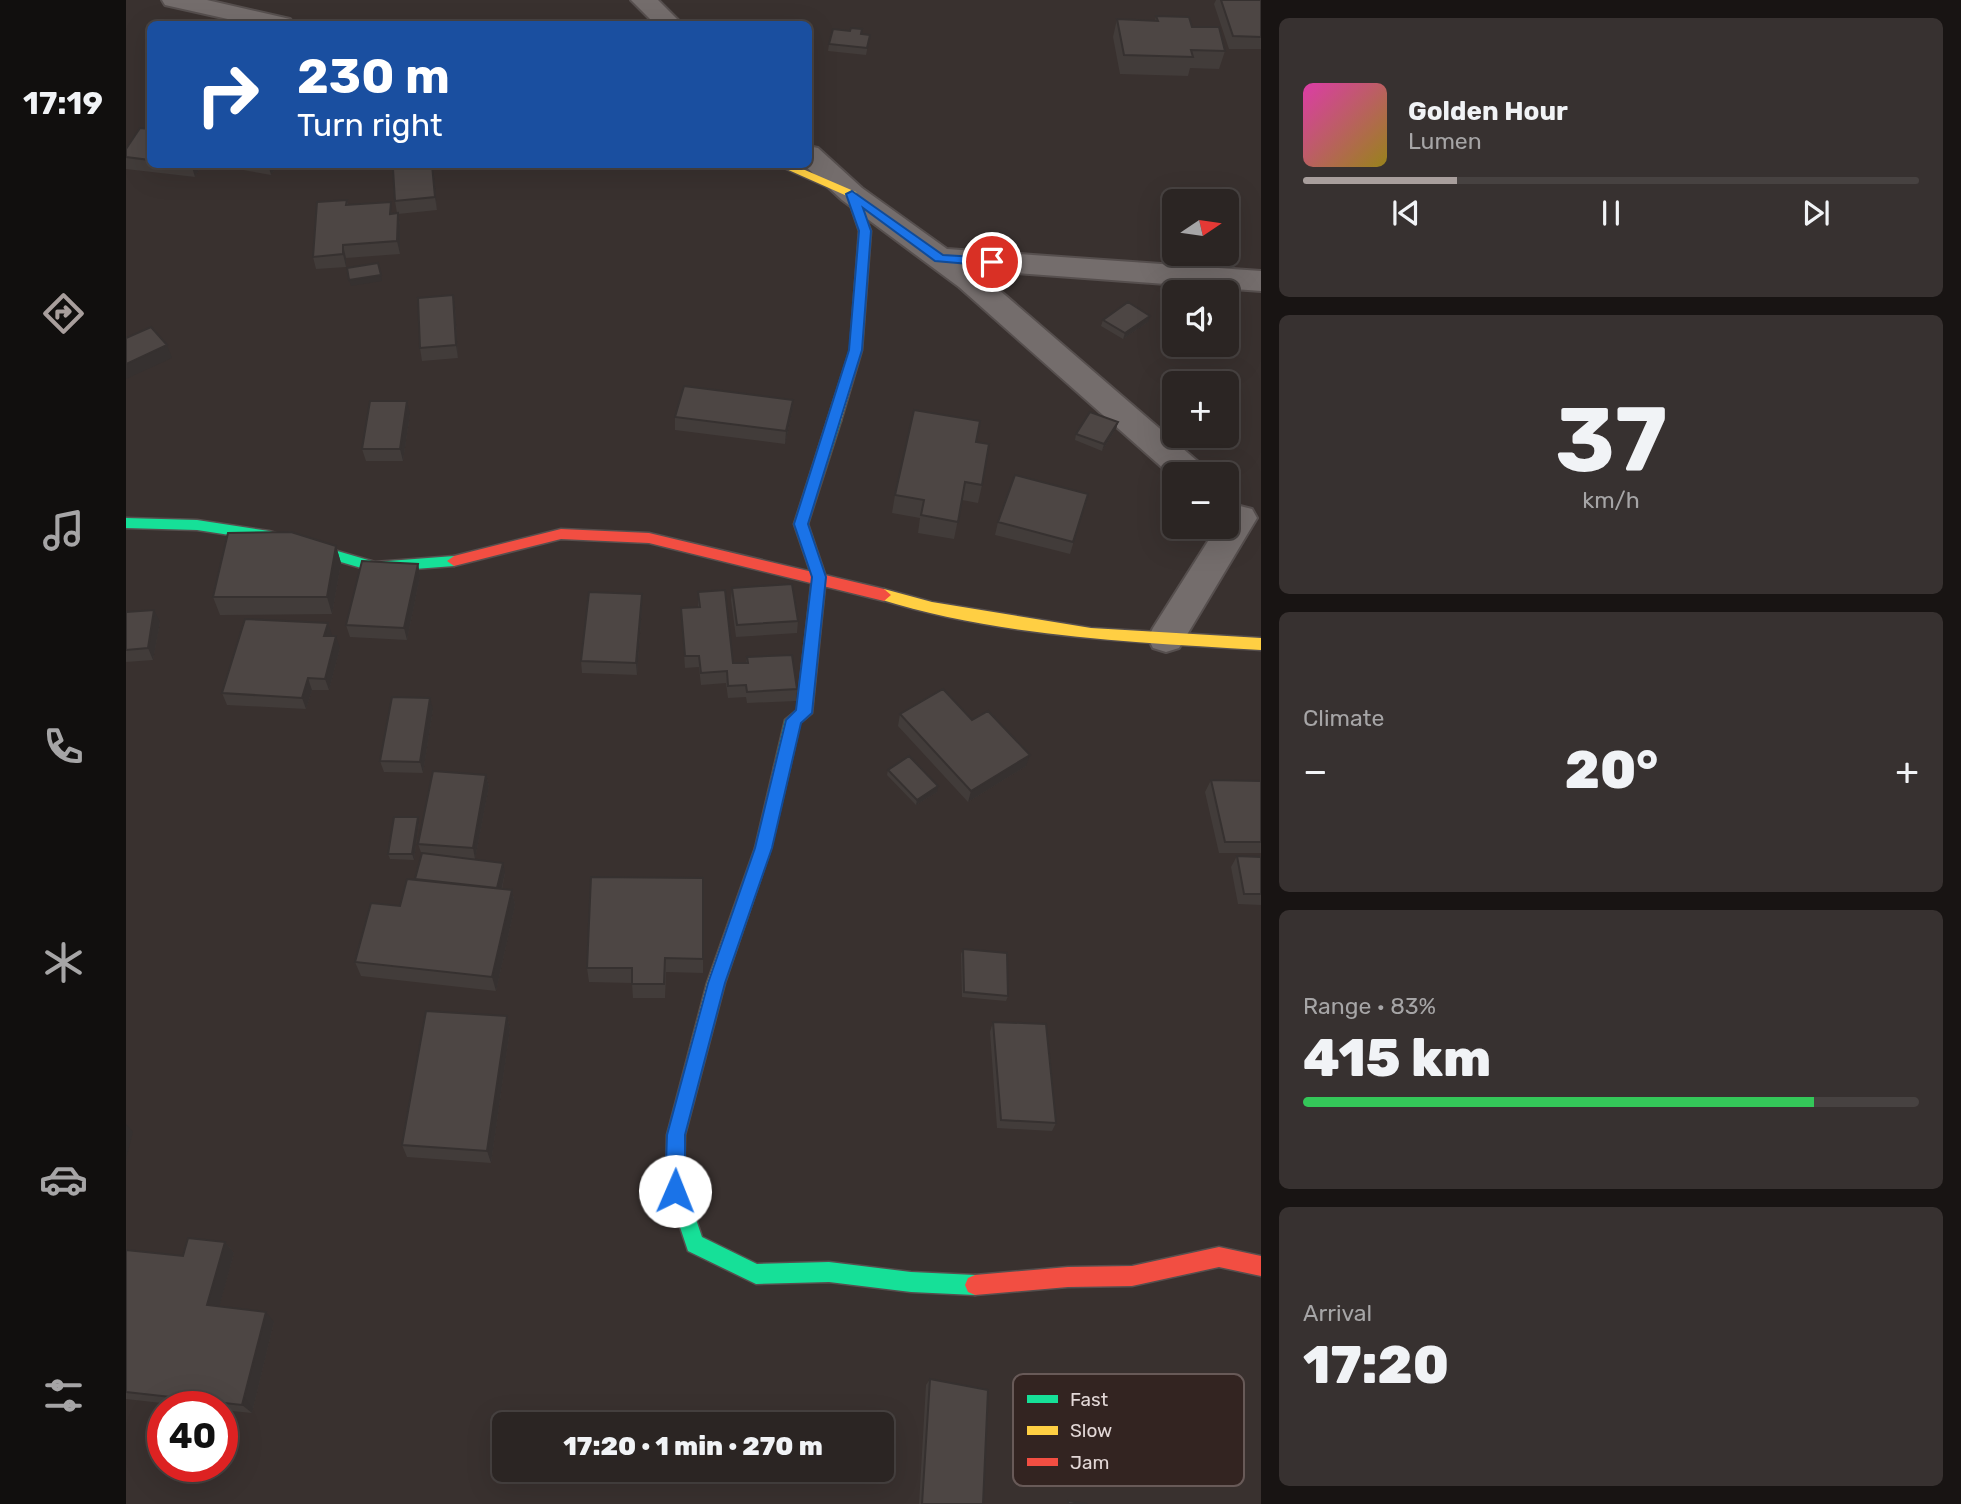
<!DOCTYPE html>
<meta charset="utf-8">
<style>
body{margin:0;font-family:Rubik,sans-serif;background:#373130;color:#f1f3f6;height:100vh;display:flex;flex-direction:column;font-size:26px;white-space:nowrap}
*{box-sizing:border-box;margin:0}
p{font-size:23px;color:#a6a5a6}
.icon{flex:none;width:38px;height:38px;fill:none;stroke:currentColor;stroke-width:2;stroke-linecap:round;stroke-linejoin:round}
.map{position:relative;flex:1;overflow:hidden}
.sheet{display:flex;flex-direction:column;gap:18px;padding:18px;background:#181413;width:700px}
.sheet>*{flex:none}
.hud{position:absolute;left:21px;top:21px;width:665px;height:147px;border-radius:10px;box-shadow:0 7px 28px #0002,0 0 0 2px #474241;background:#1a4fa0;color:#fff;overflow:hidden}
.needle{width:46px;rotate:77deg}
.fabs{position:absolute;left:1036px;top:189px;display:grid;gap:14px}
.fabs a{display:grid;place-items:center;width:77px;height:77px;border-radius:10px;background:#2b2523;box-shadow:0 7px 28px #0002,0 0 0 2px #474241;font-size:35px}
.speed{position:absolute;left:21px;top:1391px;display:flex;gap:14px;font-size:35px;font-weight:700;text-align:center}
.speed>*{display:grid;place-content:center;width:91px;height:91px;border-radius:50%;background:#2b2523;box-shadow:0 7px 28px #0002,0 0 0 2px #474241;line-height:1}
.speed .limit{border:10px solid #d22;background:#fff;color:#111}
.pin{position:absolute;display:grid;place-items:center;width:60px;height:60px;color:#fff;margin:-30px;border:4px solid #fff;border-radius:50%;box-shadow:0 2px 7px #0007}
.me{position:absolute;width:77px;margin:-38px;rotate:1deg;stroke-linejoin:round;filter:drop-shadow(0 0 5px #0008)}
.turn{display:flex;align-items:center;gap:24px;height:147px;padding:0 35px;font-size:32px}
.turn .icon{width:91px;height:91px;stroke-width:2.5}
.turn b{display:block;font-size:49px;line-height:60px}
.big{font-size:52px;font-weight:800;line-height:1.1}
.sheet .tile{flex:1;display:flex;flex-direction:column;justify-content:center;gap:10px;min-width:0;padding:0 24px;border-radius:10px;background:#373130}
.sheet .dial{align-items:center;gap:0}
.dial b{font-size:91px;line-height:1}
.song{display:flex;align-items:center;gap:21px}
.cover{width:84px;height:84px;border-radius:10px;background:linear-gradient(135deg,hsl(320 70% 55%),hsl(50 70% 35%))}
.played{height:7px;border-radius:4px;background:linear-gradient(90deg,#a89e9c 25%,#474241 25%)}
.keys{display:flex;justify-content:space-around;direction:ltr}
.heat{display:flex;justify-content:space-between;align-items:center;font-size:38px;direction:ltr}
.charge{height:10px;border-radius:5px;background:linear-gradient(90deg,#34c759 83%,#474241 0)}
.trip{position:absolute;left:366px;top:1412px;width:402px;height:70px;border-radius:10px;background:#2b2523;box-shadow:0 7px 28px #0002,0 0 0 2px #474241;font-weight:800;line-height:70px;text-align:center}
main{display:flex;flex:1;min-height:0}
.tabs{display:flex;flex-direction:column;width:126px;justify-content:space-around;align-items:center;background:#110f0e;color:#a6a5a6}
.tabs .icon{width:49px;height:49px}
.tabs .current{color:#a89e9c}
.tabs b{font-size:32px;color:#f1f3f6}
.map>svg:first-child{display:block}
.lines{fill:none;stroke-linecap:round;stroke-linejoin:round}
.street-casing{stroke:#564f4e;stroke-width:4}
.fast-casing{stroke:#564f4e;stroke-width:3}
.slow-casing{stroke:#564f4e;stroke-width:3}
.jam-casing{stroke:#564f4e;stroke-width:3}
.street{fill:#746d6c;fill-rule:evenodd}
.fast{fill:#16e098;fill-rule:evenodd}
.slow{fill:#ffcf43;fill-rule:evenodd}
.jam{fill:#f24e42;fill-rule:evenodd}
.wall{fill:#423c3a}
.shaded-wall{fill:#363130}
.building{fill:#4d4644;stroke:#363130;stroke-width:2}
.route{fill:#1a73e8;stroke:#114b97;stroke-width:2}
.key{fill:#332421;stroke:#685a58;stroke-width:2}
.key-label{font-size:19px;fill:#e3d8d7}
</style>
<main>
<nav class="tabs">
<b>17:19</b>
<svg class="icon current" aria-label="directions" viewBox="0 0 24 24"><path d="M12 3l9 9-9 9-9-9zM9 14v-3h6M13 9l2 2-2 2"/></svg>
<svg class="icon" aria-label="music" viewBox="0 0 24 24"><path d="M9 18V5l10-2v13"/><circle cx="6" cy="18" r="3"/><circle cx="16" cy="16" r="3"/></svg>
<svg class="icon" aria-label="phone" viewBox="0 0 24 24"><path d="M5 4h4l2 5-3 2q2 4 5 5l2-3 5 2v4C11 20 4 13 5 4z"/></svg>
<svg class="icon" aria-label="climate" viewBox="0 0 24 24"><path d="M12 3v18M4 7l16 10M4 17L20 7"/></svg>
<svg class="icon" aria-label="car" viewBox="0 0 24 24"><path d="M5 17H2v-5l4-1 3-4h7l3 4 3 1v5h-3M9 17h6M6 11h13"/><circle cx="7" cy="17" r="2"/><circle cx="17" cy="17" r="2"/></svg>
<svg class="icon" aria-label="filters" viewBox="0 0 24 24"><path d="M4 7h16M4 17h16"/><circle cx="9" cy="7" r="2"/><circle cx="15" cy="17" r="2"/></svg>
</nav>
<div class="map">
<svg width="1135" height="1504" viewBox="0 0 1135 1504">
<rect width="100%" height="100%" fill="#39312f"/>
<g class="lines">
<defs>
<path id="street" d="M36,0H81L164,19L168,24H124L39,5Z
M505,0H532L556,24H529Z
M682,146L692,148L736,188L821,249L1135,271V291L850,270L1077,466L1082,474H1048V478L833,287L716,200L677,164H682Z
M1114,506L1126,509L1131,518L1053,648L1040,652L1027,648L1022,638L1027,628L1091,527H1101L1102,509Z"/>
<path id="fast" d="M708,416L715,421L682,524L700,577L686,713L674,723L664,767L662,772H650L648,767L659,720L671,710L686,577L668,524L701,421Z
M0,518L71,520L143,531L249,562L328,556L335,561L328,566L249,572L143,541L71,530L0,528Z
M549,1176L556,1178L576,1237L631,1264L703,1262L785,1272L849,1275L856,1278L859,1285L856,1292L849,1295L785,1292L703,1282L630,1284L562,1251L540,1185L542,1178Z"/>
<path id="slow" d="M649,164H665L730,192L745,231L736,350L715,421L708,426L701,421L724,350L733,231L721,196Z
M758,589L806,602L965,628L1135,638V650C1009,642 874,637 753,599L751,595Z
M656,760L662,762L664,767L645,848L599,983L559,1135L558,1185L556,1192L549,1194L542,1192L540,1185L541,1135L581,983L629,848L648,767L650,762Z"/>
<path id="jam" d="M435,529L523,533L758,589L765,595L758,601L523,543L435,539L328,566L321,561L328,556Z
M1093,1247L1135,1256V1276L1093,1267L1006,1286L942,1287L849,1295L842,1292L839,1285L842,1278L849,1275L942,1267L1006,1266Z"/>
</defs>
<!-- street casing -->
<use href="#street" class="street-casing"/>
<!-- fast casing -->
<use href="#fast" class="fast-casing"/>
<!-- slow casing -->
<use href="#slow" class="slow-casing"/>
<!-- jam casing -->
<use href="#jam" class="jam-casing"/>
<!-- street -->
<use href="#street" class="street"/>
<!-- fast -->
<use href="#fast" class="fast"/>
<!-- slow -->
<use href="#slow" class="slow"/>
<!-- jam -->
<use href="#jam" class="jam"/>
</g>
<!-- wall -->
<path class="wall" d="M1090,0H1135V49H1103L1088,4Z
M1030,16L1066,27L1099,51L1093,69L1064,68L1062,76L994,74L987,37L991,19L1029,21Z
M735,34L744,35L740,55L702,51L703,44Z
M24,129V164H76L69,177L0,169V149Z
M94,164H153L145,175L94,166Z
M308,178L311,210L272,214L274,226V254L220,258V267L190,269L187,257L221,200L222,205L267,213H271L269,201Z
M329,307L332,358L296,361L294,348Z
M977,320L1022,322L997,339L975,326Z
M667,400L666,412L659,444L549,430V417Z
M284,414L277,461H240L236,449Z
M992,422L990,429L976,451L949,440L950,434Z
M850,442L856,485L852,503L836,500L828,539L792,533L794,518L766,513L769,495Z
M962,494L944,554L869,535L872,522Z
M210,546L215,563L206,614L94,615L87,597Z
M292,564L294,576L281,640L224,637L220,625Z
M606,588L672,621L671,633L610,637L605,600Z
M572,592L607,663H620L621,657L671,689L670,701L621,703L620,697L602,698L600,683L575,685L573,667L559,668L555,608L572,607Z
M516,594V606L511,675L456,673L455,661Z
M0,612L34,622L27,660L0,662Z
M202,623L205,636L214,648L203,690H186L180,709L101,705L96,693Z
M307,709L297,773L258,772L254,761Z
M774,714L846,720L900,766L842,802L772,726Z
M762,770L811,792L790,805L761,775Z
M360,775L363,786L349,859L325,857L379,873L376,889L386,890L389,905L370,991L235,976L229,962L274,906L289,879L296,855L292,844Z
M1085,780L1135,781V853H1093L1079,792Z
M293,823L288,860L264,859L262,854Z
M1111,856L1135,857V905L1112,904L1105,867Z
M577,878V973L540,972L539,998H507L506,983L463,982L461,968Z
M837,949L882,996L880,1001L836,997L835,954Z
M381,1016L384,1029L365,1163L281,1157L276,1145Z
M867,1022L930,1123L926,1131L871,1128L864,1032Z
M99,1242L108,1253L93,1307L148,1322L126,1413L96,1410V1407H71L0,1399V1250L57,1256Z
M804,1379L857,1504H793L800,1385Z"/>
<!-- shaded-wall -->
<path class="shaded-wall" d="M65,164H76L69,177Z
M142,164H153L145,175Z
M306,165L308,178L311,210L309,197Z
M272,213L274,226V254L271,241Z
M217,245L220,258V267L217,254Z
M255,275L256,281L225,286L223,280Z
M327,295L329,307L332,358L330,345Z
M1024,316L1022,322L997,339L999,333Z
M41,345L46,358L0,379V364Z
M667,400L666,412L659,444L660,431Z
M281,401L284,414L277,461L274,449Z
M992,422L990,429L976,451L978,444Z
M210,546L215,563L206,614L201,597Z
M292,564L294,576L281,640L278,628Z
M516,594V606L511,675L510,663Z
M28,610L34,622L27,660L22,648Z
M202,623L206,635L202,648L198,636Z
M210,636L214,648L203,690L199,679Z
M182,678L186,690L180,709L176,698Z
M304,698L307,709L297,773L294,762Z
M904,755L900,766L842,802L845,791Z
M360,775L363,786L349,859L347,848Z
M812,786L811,792L790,805L791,800Z
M292,817L293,823L288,860L286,854Z
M377,863L379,873L373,900L371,889Z
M386,890L389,905L370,991L366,977Z
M381,1016L384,1029L365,1163L361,1151Z
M0,1124L7,1132L0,1159Z
M99,1242L108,1253L91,1315L81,1305Z
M140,1312L148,1322L126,1413L116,1405Z"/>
<!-- building -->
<path class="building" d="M1095,0H1135V37L1107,36Z
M1030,16L1063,17L1066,27H1093L1099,51L1065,50L1067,57L998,55L991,19L1032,21Z
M725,28L736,29L735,34L744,35L741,48L703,44L707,29L724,31Z
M14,128L24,129V160L0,157V149Z
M306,165L309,197L269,201L267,169Z
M221,200L220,205L265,202L264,214L272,213L271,241L217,245V254L187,257L191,202Z
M252,263L255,275L223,280L221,268Z
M327,295L330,345L294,348L292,298Z
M1002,302L1024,316L999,333L977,320Z
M25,327L41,345L0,364V338Z
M1077,373L1095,383H1063Z
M558,386L667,400L660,431L549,417Z
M244,401H281L274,449H236Z
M788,410L854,421L850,442L863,444L856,485L839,482L832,522L795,515L798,500L769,495Z
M964,412L992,422L978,444L950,434Z
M889,475L962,494L947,542L872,522Z
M165,532L210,546L201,597H87L102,533Z
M236,561L292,564L278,628L220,625Z
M666,584L672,621L611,625L606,588Z
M599,590L607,663H622L621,657L666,655L671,689L621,692L620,685L602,686L601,671L575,673L573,656H559L555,608L574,607L572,592Z
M463,592L516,594L510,663L455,661Z
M28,610L22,648L0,650V612Z
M119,619L202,623L198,636H210L199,679L182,678L176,698L96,693Z
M817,689L846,720L862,711L904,755L845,791L774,714Z
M266,697L304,698L294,762L254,761Z
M783,756L812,786L791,800L762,770Z
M307,771L360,775L347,848L292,844Z
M1085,780L1135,781V842H1099Z
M268,817H292L286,854H262Z
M296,853L377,863L371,888L289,879Z
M1111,856L1135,857V894H1118Z
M465,877L577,878V959L539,958L538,984H506V968H461Z
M281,879L386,890L366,977L229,962L245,903L274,906Z
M837,949L881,953L882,996L838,992Z
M300,1011L381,1016L361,1151L276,1145Z
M867,1022L920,1024L930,1123L875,1120Z
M62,1238L99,1242L81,1305L140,1312L116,1405L0,1392V1250L57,1256Z
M804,1379L862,1390L857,1504H796Z
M942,1501L961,1504H942Z"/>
<!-- route -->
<path class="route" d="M726,191L817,255L866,258L872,262L866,266L809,261L737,208L745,231L736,350L682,524L700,577L686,713L675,723L646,848L599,983L559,1135V1191L556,1197L549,1200L542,1197L539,1191L541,1135L582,983L629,848L660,720L670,710L686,577L668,524L723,350L733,231L720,194Z"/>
<!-- legend -->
<rect x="887" y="1374" width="231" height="112" rx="10" class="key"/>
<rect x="901" y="1395" width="31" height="8" fill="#16e098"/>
<rect x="901" y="1426" width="31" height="9" fill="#ffcf43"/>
<rect x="901" y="1458" width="31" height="8" fill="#f24e42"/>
<g class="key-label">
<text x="944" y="1406">Fast</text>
<text x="944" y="1437">Slow</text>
<text x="944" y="1469">Jam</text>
</g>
</svg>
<div class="fabs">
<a><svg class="needle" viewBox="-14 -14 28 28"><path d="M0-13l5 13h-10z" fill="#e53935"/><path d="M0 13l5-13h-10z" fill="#a6a5a6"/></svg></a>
<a><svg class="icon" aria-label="sound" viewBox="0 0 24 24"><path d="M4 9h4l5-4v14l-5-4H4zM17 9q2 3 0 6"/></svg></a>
<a>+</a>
<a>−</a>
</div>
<div class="speed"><div class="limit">40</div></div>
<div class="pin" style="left:866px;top:262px;background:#d93025"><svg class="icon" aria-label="arrive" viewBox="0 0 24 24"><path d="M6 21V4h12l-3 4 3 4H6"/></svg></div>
<svg class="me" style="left:549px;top:1191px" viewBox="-20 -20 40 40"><circle r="19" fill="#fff"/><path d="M0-13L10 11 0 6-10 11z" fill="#1a73e8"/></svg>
<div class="trip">17:20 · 1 min · 270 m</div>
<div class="hud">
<div class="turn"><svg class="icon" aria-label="right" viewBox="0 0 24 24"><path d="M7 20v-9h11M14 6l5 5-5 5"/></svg><div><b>230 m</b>Turn right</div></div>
</div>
</div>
<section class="sheet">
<div class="tile">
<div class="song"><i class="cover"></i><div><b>Golden Hour</b><p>Lumen</p></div></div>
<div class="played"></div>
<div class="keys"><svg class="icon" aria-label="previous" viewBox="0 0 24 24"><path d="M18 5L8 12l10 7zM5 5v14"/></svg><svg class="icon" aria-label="pause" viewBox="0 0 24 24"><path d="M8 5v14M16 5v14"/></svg><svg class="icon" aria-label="next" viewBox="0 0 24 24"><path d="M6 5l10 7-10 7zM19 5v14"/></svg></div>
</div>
<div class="tile dial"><b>37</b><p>km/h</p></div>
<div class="tile"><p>Climate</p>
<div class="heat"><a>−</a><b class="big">20°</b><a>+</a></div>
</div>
<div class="tile"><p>Range · 83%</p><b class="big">415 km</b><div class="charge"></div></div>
<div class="tile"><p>Arrival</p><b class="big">17:20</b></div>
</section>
</main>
